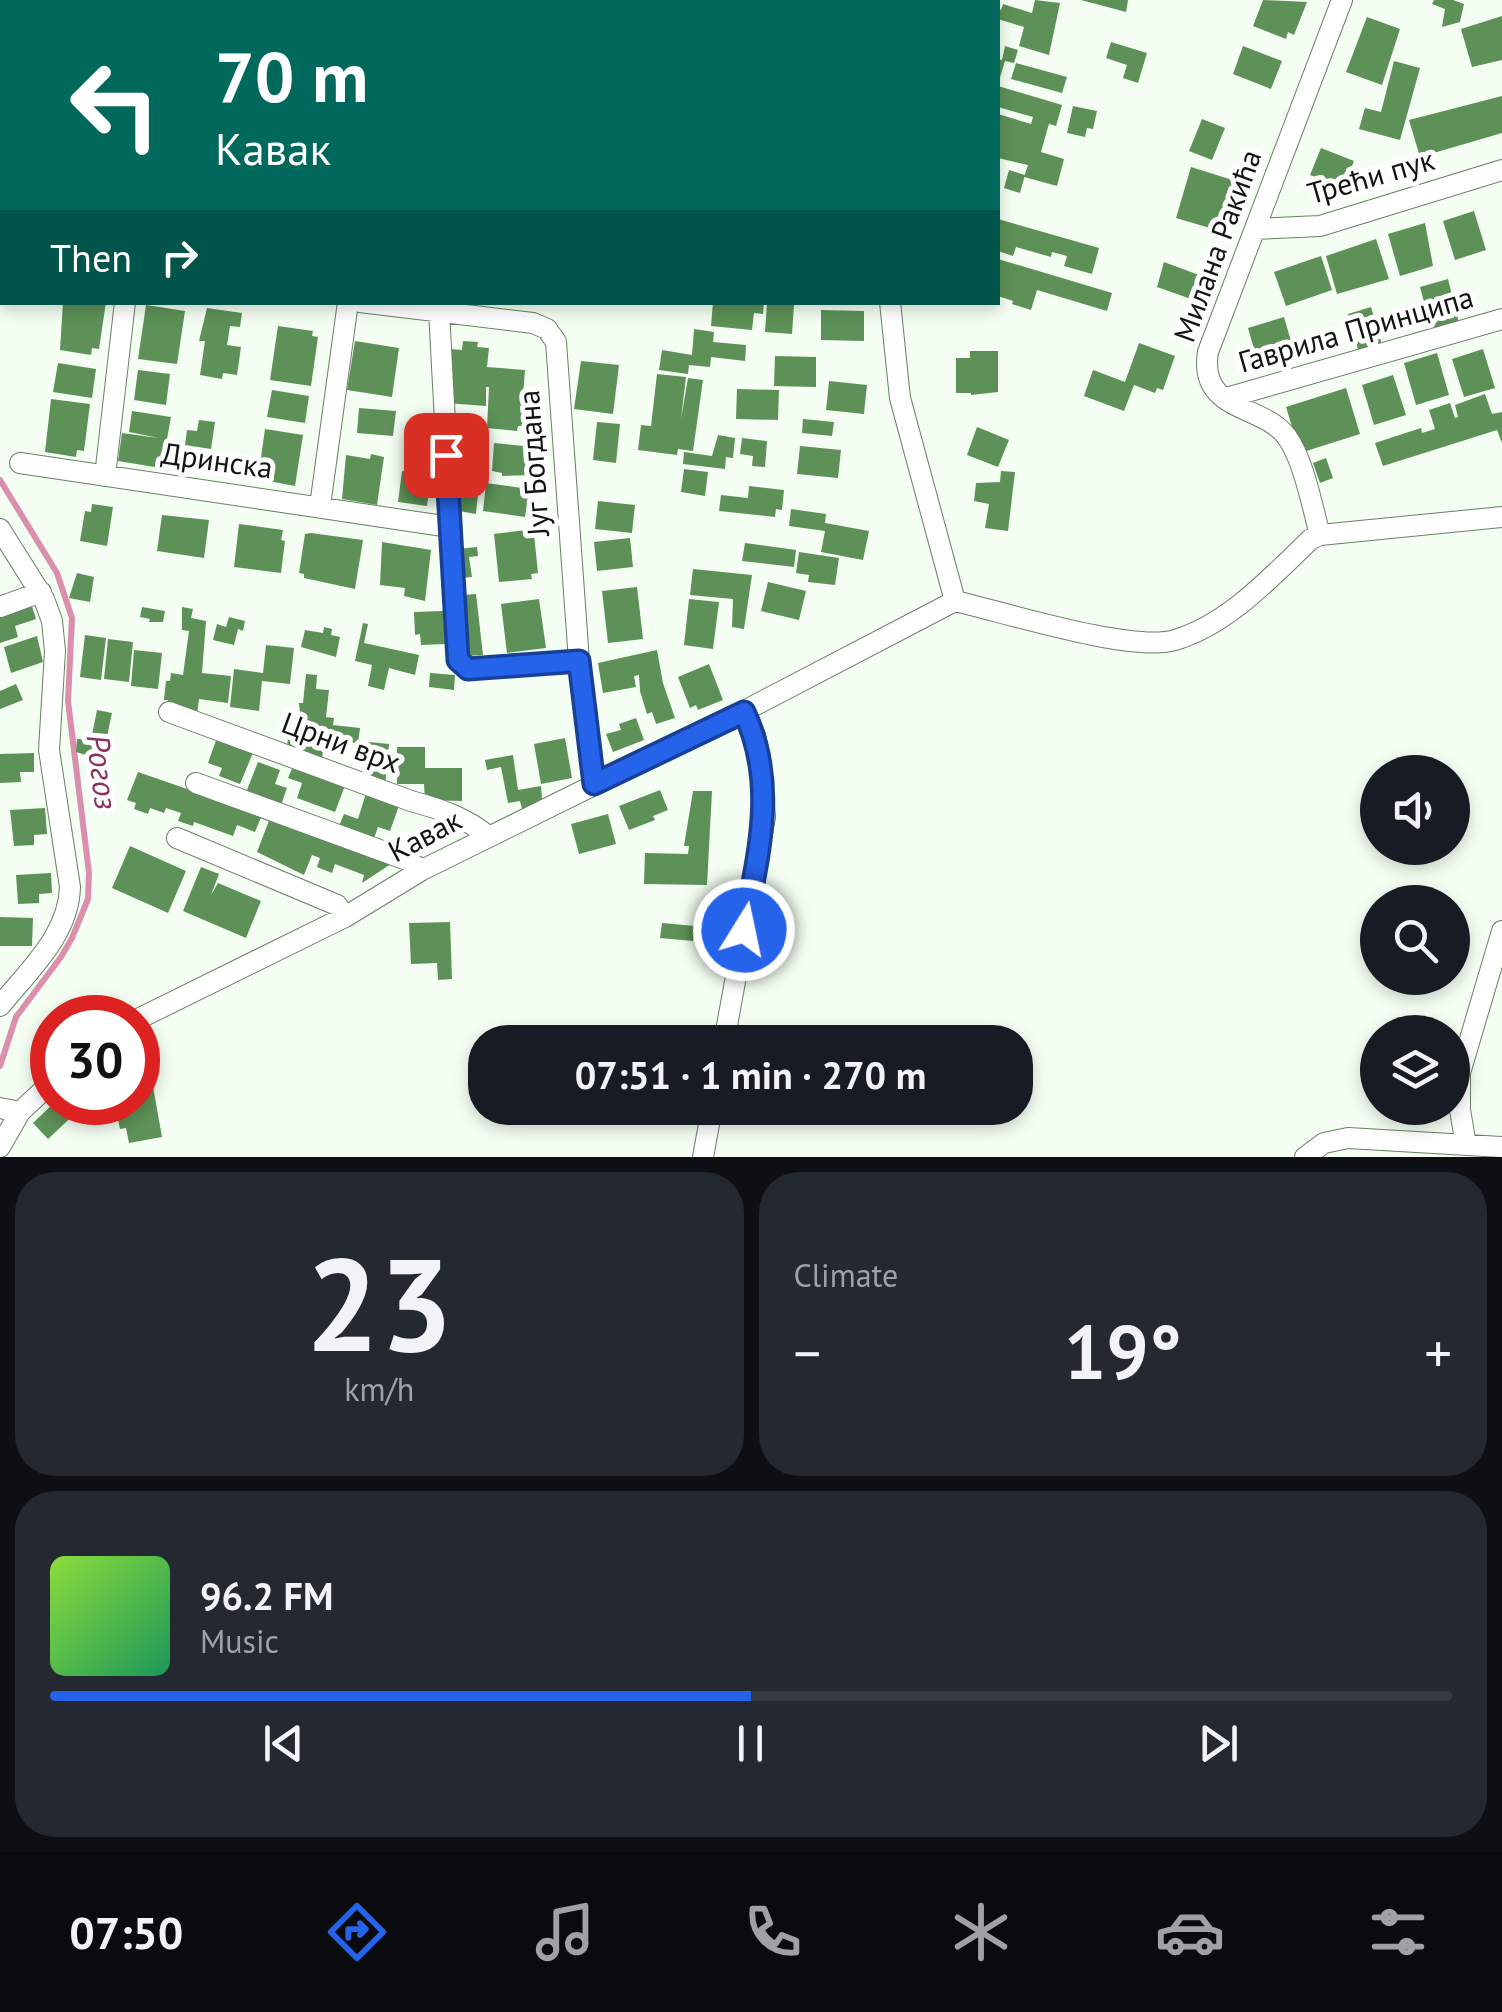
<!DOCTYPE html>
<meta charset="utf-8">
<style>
body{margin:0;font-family:"PT Sans",sans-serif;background:#242831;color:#f1f3f6;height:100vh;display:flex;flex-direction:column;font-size:38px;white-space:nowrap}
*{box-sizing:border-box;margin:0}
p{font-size:32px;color:#9ea1a6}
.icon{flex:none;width:55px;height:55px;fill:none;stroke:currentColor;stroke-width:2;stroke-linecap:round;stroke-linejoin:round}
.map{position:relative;height:1157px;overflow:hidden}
.panel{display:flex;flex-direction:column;gap:15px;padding:15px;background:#0d0f14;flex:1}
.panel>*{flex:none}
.banner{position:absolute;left:0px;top:0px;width:1000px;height:305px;box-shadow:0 5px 15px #0003;background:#00695c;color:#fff;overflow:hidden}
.buttons{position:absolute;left:1360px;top:755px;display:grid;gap:20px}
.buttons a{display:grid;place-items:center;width:110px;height:110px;border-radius:50%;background:#171b24;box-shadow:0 5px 15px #0003;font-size:50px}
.speed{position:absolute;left:30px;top:995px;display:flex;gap:20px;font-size:50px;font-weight:700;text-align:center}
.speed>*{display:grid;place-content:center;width:130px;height:130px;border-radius:50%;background:#171b24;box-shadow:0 5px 15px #0003;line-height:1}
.speed .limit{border:15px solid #d22;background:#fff;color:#111}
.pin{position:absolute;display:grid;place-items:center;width:85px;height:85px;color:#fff;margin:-42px;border-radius:20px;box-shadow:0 5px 15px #0006}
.me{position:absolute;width:110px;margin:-55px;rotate:10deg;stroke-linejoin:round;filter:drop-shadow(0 0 8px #0008)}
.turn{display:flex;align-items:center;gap:35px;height:210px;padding:0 50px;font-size:45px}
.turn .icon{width:130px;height:130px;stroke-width:2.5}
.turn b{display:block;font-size:70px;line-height:85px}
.then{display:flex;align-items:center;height:95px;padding:0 50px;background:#0003;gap:20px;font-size:38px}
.big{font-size:75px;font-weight:700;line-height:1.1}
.panel .card{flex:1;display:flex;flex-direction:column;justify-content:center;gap:15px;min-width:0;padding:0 35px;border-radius:40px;background:#242831}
.panel .dial{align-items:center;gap:0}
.dial b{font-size:130px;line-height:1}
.song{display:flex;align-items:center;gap:30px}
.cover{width:120px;height:120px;border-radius:15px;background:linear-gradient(135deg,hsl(90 70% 55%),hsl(150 70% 35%))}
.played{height:10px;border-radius:5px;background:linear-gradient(90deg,#2563eb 50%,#363941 50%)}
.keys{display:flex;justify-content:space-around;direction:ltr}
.heat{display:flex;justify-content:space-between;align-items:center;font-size:55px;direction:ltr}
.panel .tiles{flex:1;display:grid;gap:15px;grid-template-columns:1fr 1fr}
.card:last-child{grid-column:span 2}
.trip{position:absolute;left:468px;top:1025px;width:565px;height:100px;border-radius:40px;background:#171b24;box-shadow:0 5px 15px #0003;font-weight:700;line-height:100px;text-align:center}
.menu{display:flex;height:160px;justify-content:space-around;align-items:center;background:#090b0e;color:#9ea1a6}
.menu .icon{width:70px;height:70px}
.menu .on{color:#2563eb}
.menu b{font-size:45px;color:#f1f3f6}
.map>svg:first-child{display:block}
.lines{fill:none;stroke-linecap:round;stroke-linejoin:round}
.stream{stroke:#dc8ead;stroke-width:6}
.building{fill:#5d9157}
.minor-casing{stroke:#697f66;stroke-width:22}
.minor{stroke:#fff;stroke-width:20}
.route-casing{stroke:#184099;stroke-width:25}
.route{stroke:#2563eb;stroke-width:18}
.labels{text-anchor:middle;stroke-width:10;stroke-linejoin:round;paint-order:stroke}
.street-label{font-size:30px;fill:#0e170d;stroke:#fff}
.water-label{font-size:32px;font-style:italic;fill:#8c305c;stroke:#fff}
</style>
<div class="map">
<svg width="1502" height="1157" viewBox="0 0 1502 1157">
<rect width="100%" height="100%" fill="#f4fef2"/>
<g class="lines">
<!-- stream -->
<path class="stream" d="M158,2L159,0
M0,227L2,224
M0,480L57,573L72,618L68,701L89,873L88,899L72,938L61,957L16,1017L0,1066"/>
</g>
<!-- building -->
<path class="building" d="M1035,0L1060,3L1049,55L1019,46L1024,27L998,19V8L1001,10L1003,4L1032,13Z
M1081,0H1128L1126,12Z
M1263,0L1307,2L1294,35L1288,32L1286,39L1253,26Z
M1434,0H1453L1464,4L1460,22L1442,27L1445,9L1432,4Z
M1502,16V60L1472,67L1461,29Z
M1367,17L1400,29L1382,85L1346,72Z
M1111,42L1147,53L1138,83L1123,78L1127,65L1106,58Z
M1005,46L1018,50L1014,63L1005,61L998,84V59L1002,60Z
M1243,46L1282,61L1271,89L1233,74Z
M1394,61L1420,68L1400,140L1359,129L1365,108L1381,112Z
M1016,63L1067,77L1062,93L1011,79Z
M998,86L1062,105L1056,126L1049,124L1048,127L1041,152L1064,159L1057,186L1024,177L1028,165L998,158V114L1031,124L1033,117L998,107Z
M1502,96V133L1420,157L1409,120Z
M1073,106L1097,111L1093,129L1087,128L1085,137L1067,133Z
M1202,119L1225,128L1212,160L1189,151Z
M1321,148L1354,161L1343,188L1310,175Z
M1191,167L1239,182L1220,231L1176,218Z
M1009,170L1025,175L1020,193L1004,188Z
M1474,211L1486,250L1455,260L1443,221Z
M998,219L1099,248L1092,274L1064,266L1067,256L1052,252L1051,257L1016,247L1013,256L998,251Z
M1425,223L1433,266L1400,276L1388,234Z
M1376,239L1389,279L1337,294L1326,256Z
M1321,256L1332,290L1286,306L1274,272Z
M998,259L1112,293L1107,311L1037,290L1031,310L1012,304L1013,301L998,296Z
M1164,262L1199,275L1191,299L1157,287Z
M1448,279L1459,323L1432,330L1429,321L1404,327L1399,309L1424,302L1420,287Z
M63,302H106L99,349L92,348L91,355L60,350Z
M713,302H764L763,314L754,313L752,330L711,326Z
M767,303L794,305L792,334L765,332Z
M146,305L185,311L177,364L138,359Z
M1371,307L1382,345L1359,353L1348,314Z
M207,308L242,313L240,327L230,326L227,345L241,347L237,375L223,373L222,379L200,375L205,341H199Z
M821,310L864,311V341L821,340Z
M1284,317L1293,348L1257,359L1248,328Z
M278,326L313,331L312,336L318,337L311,386L270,380Z
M694,329L714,332L713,342L746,345L745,361L711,357L710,367L689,365L688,374L659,370L662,350L692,355Z
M355,341L399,348L392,397L347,390Z
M463,341L478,342L477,347L489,348L487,367L525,370L522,408H526L525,426H518L517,431L487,428L489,387H486V406L446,403L450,349L462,350Z
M1139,343L1175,356L1163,390L1157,388L1155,393L1134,385L1124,411L1084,396L1093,370L1125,382Z
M1483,349L1495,388L1464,397L1452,359Z
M970,351H998V392L971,395V393H956V358H970Z
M1437,353L1449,395L1416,405L1404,363Z
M775,356L816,357V387L774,386Z
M581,361L619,365L613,414L574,409Z
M58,363L96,369L92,398L53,392Z
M138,370L170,374L166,405L134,400Z
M657,374L686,377L681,419L688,378L703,380L693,451L678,449L677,455L638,450L641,425L651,426Z
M1393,375L1406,415L1374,425L1362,385Z
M829,381L867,385L864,414L826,410Z
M1346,388L1360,434L1300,453L1286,407Z
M737,389L779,390L778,420L736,419Z
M272,390L309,396L305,423L267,417Z
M1485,394L1492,414L1502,412V443L1497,430L1383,466L1375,443L1421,428L1422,433L1435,429L1429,410L1450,403L1455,418L1458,417L1455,405Z
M51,399L90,404L84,451L77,450L76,457L45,452Z
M359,408L396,411L393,436L357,433Z
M132,411L171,417L167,439L175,440L171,465L162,463L161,468L118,461L122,433L159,438L129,432Z
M803,419L834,422L832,436L802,433Z
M199,420L215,422L211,449L185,445L187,430L197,431Z
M597,422L620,424L616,463L593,460Z
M450,425L471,427L468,468H474V484H479L476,514L453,510Z
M977,427L1009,440L998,467L967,455Z
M265,429L303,435L295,486L258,479Z
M718,435L735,438L733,458L726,457L725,469L683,464L684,452L712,456Z
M742,438L767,441L765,467L752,466L753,456L740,454Z
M494,443L534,447L531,475L502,476V473L492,471Z
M800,446L841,450L838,478L797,474Z
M371,454L384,457L377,505L342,499L346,455L370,459Z
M1326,458L1333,478L1320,483L1313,463Z
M684,469L708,472L705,496L681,492Z
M402,471L431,474L427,506L398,502Z
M1001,471L1015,472L1008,531L985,528L989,504L974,501L976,483L1000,482Z
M486,483L529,489L525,517L483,511Z
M749,486L784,490L782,510L776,509L775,517L719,511L721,495L748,498Z
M598,501L635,505L632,533L595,529Z
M92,504L113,507L107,546L80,541L85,511L91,512Z
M791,509L826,514L825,523L869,531L863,560L821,552L825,531L789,526Z
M162,515L209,520L204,558L157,551Z
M239,524L283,530L281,540L285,541L281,573L234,567Z
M527,530V535L534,534L538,573L531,574L532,579L499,582L494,534Z
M311,533L363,540L355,589L304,578V574L299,573L305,534Z
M630,538L633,567L597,571L594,542Z
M382,542L431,550L425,601L404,596L405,588L380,585Z
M745,543L796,550L794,567L742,561Z
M477,547L478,556L469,557L472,577L461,578L458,549Z
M799,552L839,558L835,585L808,582L809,575L796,573Z
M693,569L752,575L744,629L732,627L733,599L690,595Z
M77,573L94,577L90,602L69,598Z
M768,582L806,591L799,620L761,611Z
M637,587L643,639L608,643L602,591Z
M476,594L483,655L466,656L462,595Z
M539,599L546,648L507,653L501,604Z
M689,599L719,602L713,649L684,645Z
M31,603L36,619L15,626L18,637L0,643V613Z
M142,607L165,611L163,622H149L150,619L140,617Z
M182,607L193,609L191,618L206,621L202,673L231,676L228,703L199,699L197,715L167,711L168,700H164L166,681H170L171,673L183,675L189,631L182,630Z
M443,611L445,644L421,645L420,634L415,635L414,612Z
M229,617L245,621L243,631L238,629L234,645L213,640L217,624L226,627Z
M363,623L368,624L364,643L419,655L415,675L389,668L384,690L368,686L372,665L355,661Z
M324,627L332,629L331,635L340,637L336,657L301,647L305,630L323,633Z
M85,635L106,638L101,680L80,677Z
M37,636L43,662L11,673L4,647Z
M108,639L133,642L129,682L104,679Z
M266,645L294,648L290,684L262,681L259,711L230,707L234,669L263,673Z
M134,650L162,653L158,689L131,686Z
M657,650L663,683L675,718L656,724L652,712L647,714L640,691L639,675L634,676L636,687L603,693L598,663Z
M709,664L723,700L698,710L696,705L690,708L678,677Z
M430,673L455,675L454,690L429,687Z
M306,674L317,675L316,689L329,690L326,717L334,718L333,725L360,728L358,743L324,740L322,760L305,759L306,751L287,749L289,724L301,725L299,703H303Z
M16,684L23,700L0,709V691Z
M97,710L112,713L102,760L76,752L77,739L91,740Z
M636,718L644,740L613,752L606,734L621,730L619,724Z
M218,735L255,748L240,784L219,776L222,768L208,763Z
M565,738L572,778L541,784L534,744Z
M369,742L389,744L385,786L371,785L372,765L367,764Z
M397,747H425V768H462V801L425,800L424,784H397Z
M34,753V772H20L21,782L0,783V754Z
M513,755L518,790L541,786L542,799L522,809L520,801L508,803L501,767L487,770L485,760Z
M258,762L280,770L275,784L287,788L280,808L245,795Z
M294,764L346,783L335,812L297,798L302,783L288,778Z
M138,772L262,815L255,832L237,825L233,836L194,822L193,826L178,821L181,813L166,808L164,813L150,808L148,814L134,809L136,803L127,800Z
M367,790L400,803L390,831L378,827L372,844L337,831L344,814L358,819Z
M660,790L668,810L653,816L655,820L629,830L619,806Z
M693,791H712L707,885L644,884L645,853L688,854L689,846H684Z
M45,808L47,834L34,835V845L14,846L10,810Z
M608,814L616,844L579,854L571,824Z
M270,818L394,862L362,883L364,875L335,864L332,873L317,867L320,858L312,855L304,875L257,852Z
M130,846L186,871L168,913L112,888Z
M201,867L219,874L211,895L218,883L261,901L246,938L183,911Z
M51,873L52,893L39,894V903L18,904L16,875Z
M0,917L33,918L32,946H0Z
M450,922L452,979L438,980L437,963L411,964L409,923Z
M662,923L695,926L693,941L660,938Z
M152,1081L162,1137L129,1143L126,1128L120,1129L115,1106L138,1102V1084Z
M55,1102H74L80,1109L48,1139L33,1123Z"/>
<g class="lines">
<defs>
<path id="minor" d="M120,2L121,0
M943,2L944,0
M0,104L2,105
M0,183L2,180
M1255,229L1320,226L1502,170
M360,302L533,323L547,329L556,342L579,661L594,784
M890,302L900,398L955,601
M439,311L458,660L469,669L579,661
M1226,398L1502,319
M20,463L450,527
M105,476L125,302
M320,506L348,302
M0,529L44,599L52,621L55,651L49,750L70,887C69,935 28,971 0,1006
M1320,535C1312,506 1304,461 1287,437C1264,404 1198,413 1208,352L1342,0
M0,607L41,592
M169,712L411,801C440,809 465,817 488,836
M196,783L407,860L422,870
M177,838L337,905L345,917
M138,1019L345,917L422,870L744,711L955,601C1003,612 1133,653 1175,640C1229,624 1272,576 1311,539L1320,535L1502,517
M724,1042L765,817L760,759L755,735L744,711
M0,1108L20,1112L52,1082
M1466,1145L1460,1110V1073L1502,931
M0,1147L20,1112
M703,1157L712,1108
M1305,1157L1324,1143L1348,1138L1502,1147"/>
</defs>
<!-- minor casing -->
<use href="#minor" class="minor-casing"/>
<!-- minor -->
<use href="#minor" class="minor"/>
</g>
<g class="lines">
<defs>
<path id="route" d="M446,455L458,660L468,669L579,661L594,784L744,712C778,785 758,854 744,930"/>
</defs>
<!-- route casing -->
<use href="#route" class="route-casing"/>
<!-- route -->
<use href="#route" class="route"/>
</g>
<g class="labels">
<!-- street labels -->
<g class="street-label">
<text transform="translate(1371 177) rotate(-16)" y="10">Трећи пук</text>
<text transform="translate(1218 246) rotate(-70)" y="10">Милана Ракића</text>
<text transform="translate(1356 330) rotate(-16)" y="10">Гаврила Принципа</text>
<text transform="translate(217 461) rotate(8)" y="10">Дринска</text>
<text transform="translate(534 463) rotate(-94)" y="10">Југ Богдана</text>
<text transform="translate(341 743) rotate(20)" y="10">Црни врх</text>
<text transform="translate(425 836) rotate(-28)" y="10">Кавак</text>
</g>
<!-- water labels -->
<g class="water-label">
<text transform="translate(102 772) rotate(83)" y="11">Рогоз</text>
</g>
</g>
</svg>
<div class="buttons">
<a><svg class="icon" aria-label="sound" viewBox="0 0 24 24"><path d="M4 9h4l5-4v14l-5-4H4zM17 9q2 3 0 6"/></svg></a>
<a><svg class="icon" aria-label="search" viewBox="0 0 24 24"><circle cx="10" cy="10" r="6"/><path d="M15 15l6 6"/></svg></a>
<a><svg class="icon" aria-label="layers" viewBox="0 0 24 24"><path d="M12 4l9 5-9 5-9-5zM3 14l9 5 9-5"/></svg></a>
</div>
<div class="speed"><div class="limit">30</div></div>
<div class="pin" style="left:446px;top:455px;background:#d93025"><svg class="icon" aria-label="arrive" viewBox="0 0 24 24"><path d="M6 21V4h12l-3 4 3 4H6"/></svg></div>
<svg class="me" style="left:744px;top:930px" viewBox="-20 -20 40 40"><circle r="17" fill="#2563eb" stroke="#fff" stroke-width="3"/><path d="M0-11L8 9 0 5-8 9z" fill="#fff"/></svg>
<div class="trip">07:51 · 1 min · 270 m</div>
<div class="banner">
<div class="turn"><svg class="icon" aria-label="left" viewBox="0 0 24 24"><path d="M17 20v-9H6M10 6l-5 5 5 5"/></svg><div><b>70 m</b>Кавак</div></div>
<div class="then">Then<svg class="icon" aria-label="right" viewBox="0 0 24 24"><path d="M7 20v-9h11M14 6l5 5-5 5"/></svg></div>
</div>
</div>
<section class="panel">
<div class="tiles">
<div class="card dial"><b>23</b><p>km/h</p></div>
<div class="card"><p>Climate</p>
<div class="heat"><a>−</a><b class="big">19°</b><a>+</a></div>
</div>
<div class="card">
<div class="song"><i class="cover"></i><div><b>96.2 FM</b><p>Music</p></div></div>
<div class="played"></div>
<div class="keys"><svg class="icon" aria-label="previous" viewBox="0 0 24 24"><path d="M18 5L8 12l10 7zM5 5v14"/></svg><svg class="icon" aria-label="pause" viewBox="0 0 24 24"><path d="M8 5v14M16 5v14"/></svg><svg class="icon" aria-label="next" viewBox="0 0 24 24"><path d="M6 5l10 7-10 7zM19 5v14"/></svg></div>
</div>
</div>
</section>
<nav class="menu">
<b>07:50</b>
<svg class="icon on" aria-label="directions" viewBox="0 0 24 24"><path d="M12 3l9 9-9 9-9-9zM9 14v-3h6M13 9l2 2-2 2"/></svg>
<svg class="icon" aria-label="music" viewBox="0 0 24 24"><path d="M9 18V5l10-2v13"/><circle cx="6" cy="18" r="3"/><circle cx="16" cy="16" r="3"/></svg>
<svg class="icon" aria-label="phone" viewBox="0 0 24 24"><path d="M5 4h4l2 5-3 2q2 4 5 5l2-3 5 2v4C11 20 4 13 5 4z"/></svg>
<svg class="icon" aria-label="climate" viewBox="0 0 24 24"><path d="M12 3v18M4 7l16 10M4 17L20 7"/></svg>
<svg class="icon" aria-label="car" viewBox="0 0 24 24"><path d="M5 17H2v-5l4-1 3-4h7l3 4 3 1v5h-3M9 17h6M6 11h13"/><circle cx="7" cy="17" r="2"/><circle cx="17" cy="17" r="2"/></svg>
<svg class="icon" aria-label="filters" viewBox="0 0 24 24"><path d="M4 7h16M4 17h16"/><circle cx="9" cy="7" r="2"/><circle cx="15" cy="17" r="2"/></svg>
</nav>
